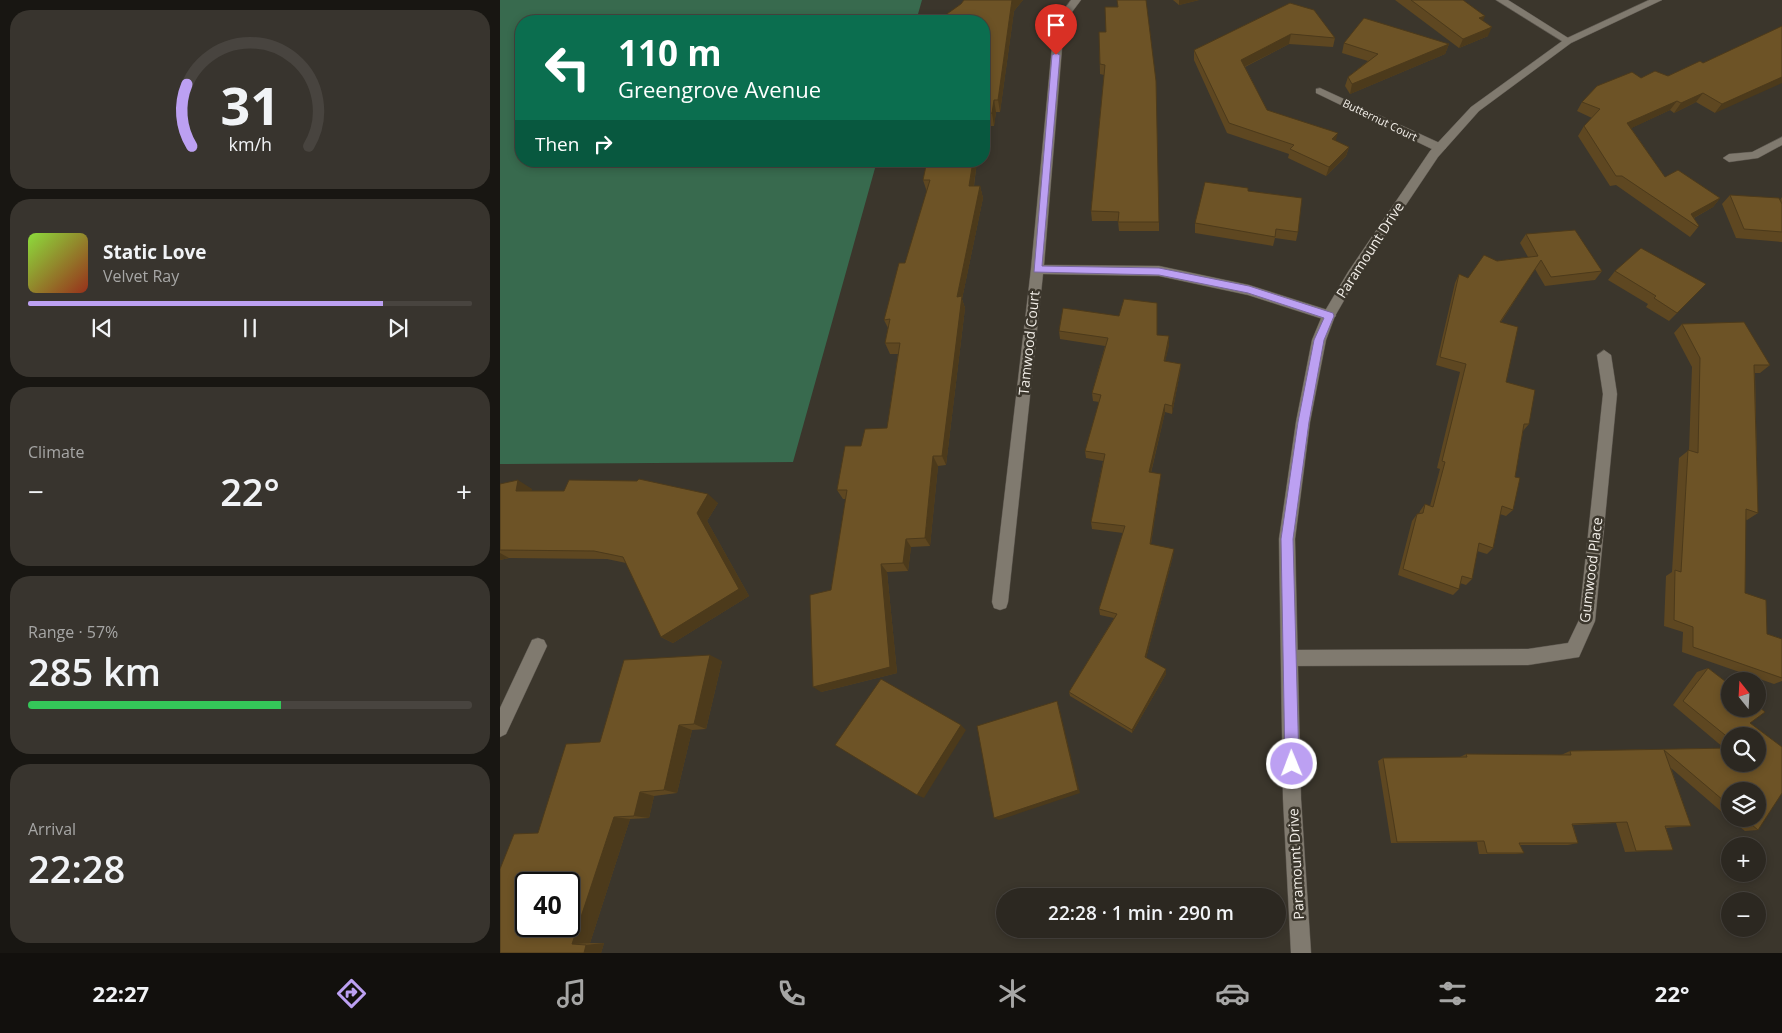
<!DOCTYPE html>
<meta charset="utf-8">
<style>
body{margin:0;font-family:"Open Sans",sans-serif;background:#38342e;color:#f1f3f6;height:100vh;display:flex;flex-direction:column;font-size:19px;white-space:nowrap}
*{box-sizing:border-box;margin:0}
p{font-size:16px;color:#a6a6a5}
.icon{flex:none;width:28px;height:28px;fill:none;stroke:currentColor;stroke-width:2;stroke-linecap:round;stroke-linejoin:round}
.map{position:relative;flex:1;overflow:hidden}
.details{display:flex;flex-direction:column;gap:10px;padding:10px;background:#181612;width:500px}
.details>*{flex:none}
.hud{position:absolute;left:15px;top:15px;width:475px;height:152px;border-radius:20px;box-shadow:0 2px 8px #0003,0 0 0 1px #48443f;background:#0b6e4f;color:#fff;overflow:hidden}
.needle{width:32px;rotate:342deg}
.fabs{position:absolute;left:1221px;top:672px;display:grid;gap:10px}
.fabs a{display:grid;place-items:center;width:45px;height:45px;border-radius:50%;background:#2c2821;box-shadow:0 2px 8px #0003,0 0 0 1px #48443f;font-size:25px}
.speed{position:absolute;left:15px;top:872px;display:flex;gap:10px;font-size:25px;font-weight:700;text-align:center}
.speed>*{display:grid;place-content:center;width:65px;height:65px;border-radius:50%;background:#2c2821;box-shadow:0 2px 8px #0003,0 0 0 1px #48443f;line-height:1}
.speed .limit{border:2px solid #111;border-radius:8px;background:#fff;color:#111}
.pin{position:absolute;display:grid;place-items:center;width:42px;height:42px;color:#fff;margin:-51px -21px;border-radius:50% 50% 50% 0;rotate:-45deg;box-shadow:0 0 5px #0007}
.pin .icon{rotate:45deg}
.me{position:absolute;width:55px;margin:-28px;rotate:359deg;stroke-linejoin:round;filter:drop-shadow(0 0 4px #0008)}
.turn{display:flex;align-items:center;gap:18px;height:105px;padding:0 20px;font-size:22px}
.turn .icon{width:65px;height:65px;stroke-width:2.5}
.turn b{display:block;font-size:35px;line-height:42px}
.then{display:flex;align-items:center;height:48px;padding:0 20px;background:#0003;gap:10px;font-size:19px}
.big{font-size:38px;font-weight:600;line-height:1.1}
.details .card{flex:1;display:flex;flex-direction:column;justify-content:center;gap:8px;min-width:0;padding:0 18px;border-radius:20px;background:#38342e}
.details .dial{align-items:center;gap:0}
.dial svg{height:130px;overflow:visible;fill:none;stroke:#48443f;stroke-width:7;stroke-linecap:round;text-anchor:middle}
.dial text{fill:#f1f3f6;stroke:none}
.song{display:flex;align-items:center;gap:15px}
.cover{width:60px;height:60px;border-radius:8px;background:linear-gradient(135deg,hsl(90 70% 55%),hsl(10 70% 35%))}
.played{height:5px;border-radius:2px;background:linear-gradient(90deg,#bca0f2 80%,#48443f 80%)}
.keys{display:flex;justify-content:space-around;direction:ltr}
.heat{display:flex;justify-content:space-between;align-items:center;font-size:28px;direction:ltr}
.charge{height:8px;border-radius:4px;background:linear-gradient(90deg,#34c759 57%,#48443f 0)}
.trip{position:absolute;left:496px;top:888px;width:290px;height:50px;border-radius:25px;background:#2c2821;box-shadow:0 2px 8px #0003,0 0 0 1px #48443f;font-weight:600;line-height:50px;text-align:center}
.dock{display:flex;height:80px;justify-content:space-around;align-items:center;background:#12100d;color:#a6a6a5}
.dock .icon{width:35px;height:35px}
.dock .selected{color:#bca0f2}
.dock b{font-size:22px;color:#f1f3f6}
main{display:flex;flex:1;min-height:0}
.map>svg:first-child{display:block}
.forest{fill:#386a4e}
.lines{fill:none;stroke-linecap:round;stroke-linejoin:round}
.minor-casing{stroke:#59544c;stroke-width:1}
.tertiary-casing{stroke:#59544c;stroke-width:1}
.minor{fill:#807a6f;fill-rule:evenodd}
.tertiary{fill:#807a6f;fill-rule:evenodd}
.wall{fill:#5e4721;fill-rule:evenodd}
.shaded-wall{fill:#4c3a1b}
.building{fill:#6d5326;stroke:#4c3a1b;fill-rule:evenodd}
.route{fill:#bca0f2;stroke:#7a689d}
.labels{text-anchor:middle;stroke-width:5;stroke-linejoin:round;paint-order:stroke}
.far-street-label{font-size:11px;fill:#f4f0ea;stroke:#3b362c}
.street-label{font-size:14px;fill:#f4f0ea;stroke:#3b362c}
</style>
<main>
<section class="details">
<div class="card dial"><svg viewBox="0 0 100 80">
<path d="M14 69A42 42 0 1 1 86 69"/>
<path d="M14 69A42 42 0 0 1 11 31" stroke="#bca0f2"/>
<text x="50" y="56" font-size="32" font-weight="700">31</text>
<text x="50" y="72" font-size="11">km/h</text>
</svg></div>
<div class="card">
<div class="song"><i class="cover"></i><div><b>Static Love</b><p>Velvet Ray</p></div></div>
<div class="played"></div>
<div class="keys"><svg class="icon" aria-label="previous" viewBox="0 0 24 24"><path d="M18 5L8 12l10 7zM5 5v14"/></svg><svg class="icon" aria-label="pause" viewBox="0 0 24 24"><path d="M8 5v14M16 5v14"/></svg><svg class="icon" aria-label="next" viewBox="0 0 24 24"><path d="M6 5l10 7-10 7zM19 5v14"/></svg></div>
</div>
<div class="card"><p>Climate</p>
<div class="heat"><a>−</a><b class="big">22°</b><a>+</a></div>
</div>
<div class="card"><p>Range · 57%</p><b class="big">285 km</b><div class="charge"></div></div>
<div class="card"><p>Arrival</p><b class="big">22:28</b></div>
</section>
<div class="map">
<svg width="1282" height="953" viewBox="0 0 1282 953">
<rect width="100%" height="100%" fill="#3b362c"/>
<!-- forest -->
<path class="forest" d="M0,0H422L416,21H21V161H377L293,462L0,464Z"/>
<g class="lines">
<defs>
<path id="minor" d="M571,0H581L569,16L563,36L544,265L659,266L749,285L834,312L836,316L829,321L748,295L659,276L543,274L508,602L506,608L500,610L494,608L492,602L531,269L553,36L559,16Z
M996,0H1008L1073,41L1065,43Z
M820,88L944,145L946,148L940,152L936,151L816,93V89Z
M1282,137V145L1258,158L1229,162L1223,158L1229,154L1252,152Z
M1104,350L1111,355L1117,394L1095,621L1079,657L1028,665L791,666L785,664L782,658L785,652L791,650L1028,649L1068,643L1079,620L1103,394L1097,355Z
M38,638L44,640L47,646L6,734L0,737V708L32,640Z"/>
<path id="tertiary" d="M1149,0H1162L1071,43L979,111L938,157L857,278L835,316L826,340L810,422L795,539L801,799L811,953H791L783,799L779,539L796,422L812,340L822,316L848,272L930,151L971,107L1065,39Z"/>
</defs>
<!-- minor casing -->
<use href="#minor" class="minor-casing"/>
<!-- tertiary casing -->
<use href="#tertiary" class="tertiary-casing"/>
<!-- minor -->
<use href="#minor" class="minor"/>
<!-- tertiary -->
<use href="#tertiary" class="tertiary"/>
</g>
<!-- wall -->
<path class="wall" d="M464,0H523L514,11L500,112H496L494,126H491L488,149H484V21H445L444,16L461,4Z
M673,0H699L679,5Z
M895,0H963L983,21L988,36L959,48Z
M790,3L835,38L833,47L789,44L745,67L767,110L849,147L846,156L826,176L788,158L789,154L727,133L694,60V50Z
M1282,26L1215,113L1196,102L1174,113L1170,110L1131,128L1165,177L1220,198L1213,207L1194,218L1199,226L1190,237L1116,185L1110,186L1078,136L1084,126L1092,118L1077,111L1082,102L1141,78L1168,76L1203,63Z
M599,32L659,222V231H619L618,221H592L591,211L604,75L600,74Z
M844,43L949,44L945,54L850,94L845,86L848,77L868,61L842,53Z
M427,161H477L474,186H480L483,198L462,299L465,308L446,465L438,466L430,546L411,547L408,571L387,572L397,673L321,692L331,590L346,499H343L337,490L361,446L387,428L398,354H390L385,343L388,328L384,320L405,263L427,192L423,180Z
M748,191L798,232L796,241L775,238L773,246L695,233V223Z
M1230,195L1280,200L1282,197V242L1236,238L1222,204Z
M1026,234L1102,271L1095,280L1045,286L1035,269L1001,322L1006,382L1029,424L1023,431L1015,477L1013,510L1006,516L1000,514L993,548L987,554L977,551L972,579L966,585L960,583L959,589L953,595L898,575L912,521L917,514H919L920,511L925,504L930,506L940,469L937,468L960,372L936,365L955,283L959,274L968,278L997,261L1028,257L1020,243Z
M1115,271L1197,293L1169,321L1146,307L1148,304L1108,280Z
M1182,324L1270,365L1260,373H1255L1258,513L1247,520L1245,519V593L1267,634L1282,639V681L1274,684L1182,652L1183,632L1164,626L1166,576L1172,572L1179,458L1189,450L1192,367L1174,333Z
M559,331L657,335L669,336V345L665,361L681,364L680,372L672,414L665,412L651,473L660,481L651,544L673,556L646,658L666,669V674L632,733L570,696L569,692L614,618L600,615L599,609L623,533L592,529L591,522L603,461L586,458L585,451L599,402L593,401L592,393L605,346L560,339Z
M0,484L32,489L31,491L218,503L207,521L249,596L173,643L161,637L126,563L107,559L9,558L0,560Z
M222,661L206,729L192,730L177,793L154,796L149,818L130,819L90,943H104L101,953H0L38,833L100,742Z
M1208,668L1230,685V709H1258V706L1265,712L1250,723L1282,747V793L1258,830L1245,831L1230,819H1258V791H1230V819L1171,768L1191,826L1166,828L1173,850L1125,852L1116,823L1073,825L1078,843L1068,845H1019L1024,853L1016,854H979L977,842L891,843L878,761L883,758L960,757L966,754L1061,755L1070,751L1224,748L1173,705L1197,672ZM1230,736H1258V764H1230Z"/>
<!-- shaded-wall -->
<path class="shaded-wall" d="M512,0H523L514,11L500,112L498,100Z
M679,0H699L679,5Z
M985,16L981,26L979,18Z
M992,27L988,36L959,48L963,39Z
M791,34L789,44L740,69L741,60Z
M949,44L945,54L850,94L852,84Z
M1282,77V83L1215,113L1222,104Z
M1203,93L1196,102L1174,113L1181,103Z
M494,100L496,112L494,126L492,113Z
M1177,101L1170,110L1121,133L1127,123Z
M489,114L491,126L488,149L486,137Z
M838,133L835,143L832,139Z
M849,147L846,156L826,176L829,167Z
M473,161H477L472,198L469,186Z
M480,186L483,198L462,299L465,308L446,465L442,456L457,297Z
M1220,198L1213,207L1188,221L1191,214Z
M669,336V345L663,370L664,361Z
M681,364L680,372L672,414V406Z
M665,404V412L649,480V472Z
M433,456L438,466L430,546L425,538Z
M661,474L660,481L650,550V544Z
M18,480L32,489L30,500L16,491Z
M208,494L218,503L207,521L249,596L173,643L161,637L197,513Z
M406,539L411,547L408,571L403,563Z
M674,549L673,556L645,662V657Z
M0,553L9,558L0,560Z
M381,564L387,572L397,673L321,692L313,687Z
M210,655L222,661L206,729L194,724Z
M666,669V674L632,733V730Z
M557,701L559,707L580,793L499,820L494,818Z
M179,725L192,730L177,793L164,790Z
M461,725L466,730L424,798L417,795Z
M140,792L154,796L149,818L134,816Z
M114,817L130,819L90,943L72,944Z
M104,943L101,953H84L86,945Z"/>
<!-- building -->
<path class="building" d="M464,0H512L498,100H494L492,113L489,114L486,137H484V21H451L444,16L461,4Z
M617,0H646L656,81L659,222H618L619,212L591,211L605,65L600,64L599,32H606L605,7H618Z
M911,0H963L985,16L979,18L992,27L963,39Z
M790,3L814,10L835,38L791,34L741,60L767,110L838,133L832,139L849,147L829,167L790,149L794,145L729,123L694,50Z
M864,18L949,44L852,84L848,77L878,54L844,43Z
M1282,26V77L1222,104L1203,93L1181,103L1177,101L1127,123L1165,177L1178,170L1220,198L1191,214L1199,226L1198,227L1122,176H1116L1084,126L1100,109L1082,102L1097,86L1132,72L1141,78L1155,71L1168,76L1200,61L1203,63Z
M427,161H473L469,186H480L457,297L462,296L442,456H433L425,538L406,539L403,563L381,564L390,667L313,687L310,595L331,590L347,490H337L345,446H361L365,429L387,428L400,343H385L390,319L384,320L399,263H405L430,180H423Z
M705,182L748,188V191L802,198L798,232L776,229L775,237L695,223Z
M1230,195L1279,198L1282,204V232L1244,229Z
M1075,230L1102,271L1051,277L1041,260L1000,322L1018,327L1006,382L1035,390L1029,424H1024L1015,477L1020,478L1013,510L1002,506L993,548L979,543L972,579L962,576L959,589L903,569L917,514L923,513L925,504L933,507L945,462L942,461L966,364L940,357L959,274L968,278L984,255L997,261L1038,256L1026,234Z
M1141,248L1206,284L1177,313L1154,298L1156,296L1115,271Z
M624,299L657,303V335L669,336L664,361L681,364L672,406L665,404L649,472L661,474L650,544L674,549L645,657L666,669L632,730L569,692L617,614L599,609L625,526L591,522L605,454L585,451L601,395L592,393L608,338L559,331L563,308L619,316Z
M1244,322L1270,365H1254L1258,513L1246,509L1245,593L1266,600L1267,634L1282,639V678L1193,647V627L1174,620L1175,570L1181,572L1188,450L1198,453L1200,358L1182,324Z
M139,479L208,494L197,513L239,589L161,637L123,557L94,551L0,550V484L18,480L16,491H64L69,480L137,481Z
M210,655L194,724L179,725L164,790L140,792L134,816L114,817L72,944L86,945L84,953H0V869L14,834L38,833L66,744L100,742L124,660ZM26,884H69V926H26Z
M1208,668L1230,685V709H1258V706L1265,712L1250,723L1282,747V793L1258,830L1245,819H1258V791H1230V806L1164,750L1191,826H1165L1173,850L1136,851L1127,822L1072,824L1078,843H1019L1024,853H987L984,841L897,842L883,758L967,757L966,754L1071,755L1070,751L1230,748V764H1258V736H1230V739L1183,701Z
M381,679L461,725L417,795L335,745Z
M557,701L578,790L494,818L477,726Z"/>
<!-- route -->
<path class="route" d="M556,53L560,55L542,266L659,268L749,286L833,313L834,316L824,340L809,422L793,539L799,764L797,768L792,770L787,768L785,764L781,539L798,422L814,340L824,318L748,293L659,275L534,272L552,55Z"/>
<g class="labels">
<!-- far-street labels -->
<g class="far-street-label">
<text transform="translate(880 120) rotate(26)" y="4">Butternut Court</text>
</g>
<!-- street labels -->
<g class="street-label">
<text transform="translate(870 250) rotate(-57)" y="5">Paramount Drive</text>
<text transform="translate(529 343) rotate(-84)" y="5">Tamwood Court</text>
<text transform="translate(1091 570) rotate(-83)" y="5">Gumwood Place</text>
<text transform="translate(796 864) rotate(-93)" y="5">Paramount Drive</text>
</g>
</g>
</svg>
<div class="fabs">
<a><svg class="needle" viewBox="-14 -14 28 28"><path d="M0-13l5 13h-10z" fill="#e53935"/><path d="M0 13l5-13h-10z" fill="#a6a6a5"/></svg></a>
<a><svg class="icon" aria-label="search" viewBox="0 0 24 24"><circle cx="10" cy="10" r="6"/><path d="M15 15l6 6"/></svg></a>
<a><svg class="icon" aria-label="layers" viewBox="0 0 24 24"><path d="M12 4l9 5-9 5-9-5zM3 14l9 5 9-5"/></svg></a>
<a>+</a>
<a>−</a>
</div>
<div class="speed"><div class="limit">40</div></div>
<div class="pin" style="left:556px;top:55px;background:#d93025"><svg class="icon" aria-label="arrive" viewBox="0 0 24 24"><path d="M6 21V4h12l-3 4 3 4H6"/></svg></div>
<svg class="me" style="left:792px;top:764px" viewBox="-20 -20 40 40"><circle r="17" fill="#bca0f2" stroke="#fff" stroke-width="3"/><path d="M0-11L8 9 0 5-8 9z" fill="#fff"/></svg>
<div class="trip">22:28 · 1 min · 290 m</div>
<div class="hud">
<div class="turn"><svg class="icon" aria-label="left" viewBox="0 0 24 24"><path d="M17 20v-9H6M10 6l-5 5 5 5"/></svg><div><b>110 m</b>Greengrove Avenue</div></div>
<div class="then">Then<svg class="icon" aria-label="right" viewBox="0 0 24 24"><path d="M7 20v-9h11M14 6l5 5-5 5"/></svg></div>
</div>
</div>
</main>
<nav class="dock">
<b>22:27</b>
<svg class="icon selected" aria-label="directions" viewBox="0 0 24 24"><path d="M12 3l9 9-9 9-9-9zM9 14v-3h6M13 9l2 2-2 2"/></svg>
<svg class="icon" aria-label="music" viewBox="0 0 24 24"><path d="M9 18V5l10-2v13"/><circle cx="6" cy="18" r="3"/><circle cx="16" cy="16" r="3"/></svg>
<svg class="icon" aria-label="phone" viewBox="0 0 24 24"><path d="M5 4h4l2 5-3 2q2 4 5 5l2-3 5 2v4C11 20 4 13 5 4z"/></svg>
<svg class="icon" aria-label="climate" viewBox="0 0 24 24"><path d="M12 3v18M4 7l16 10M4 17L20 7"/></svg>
<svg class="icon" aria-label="car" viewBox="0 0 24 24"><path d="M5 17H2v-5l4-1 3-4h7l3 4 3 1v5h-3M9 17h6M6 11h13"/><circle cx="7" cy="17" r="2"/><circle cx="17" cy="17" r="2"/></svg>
<svg class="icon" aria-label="filters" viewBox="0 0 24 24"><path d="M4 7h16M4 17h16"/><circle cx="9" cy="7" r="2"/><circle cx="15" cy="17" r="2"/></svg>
<b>22°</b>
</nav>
